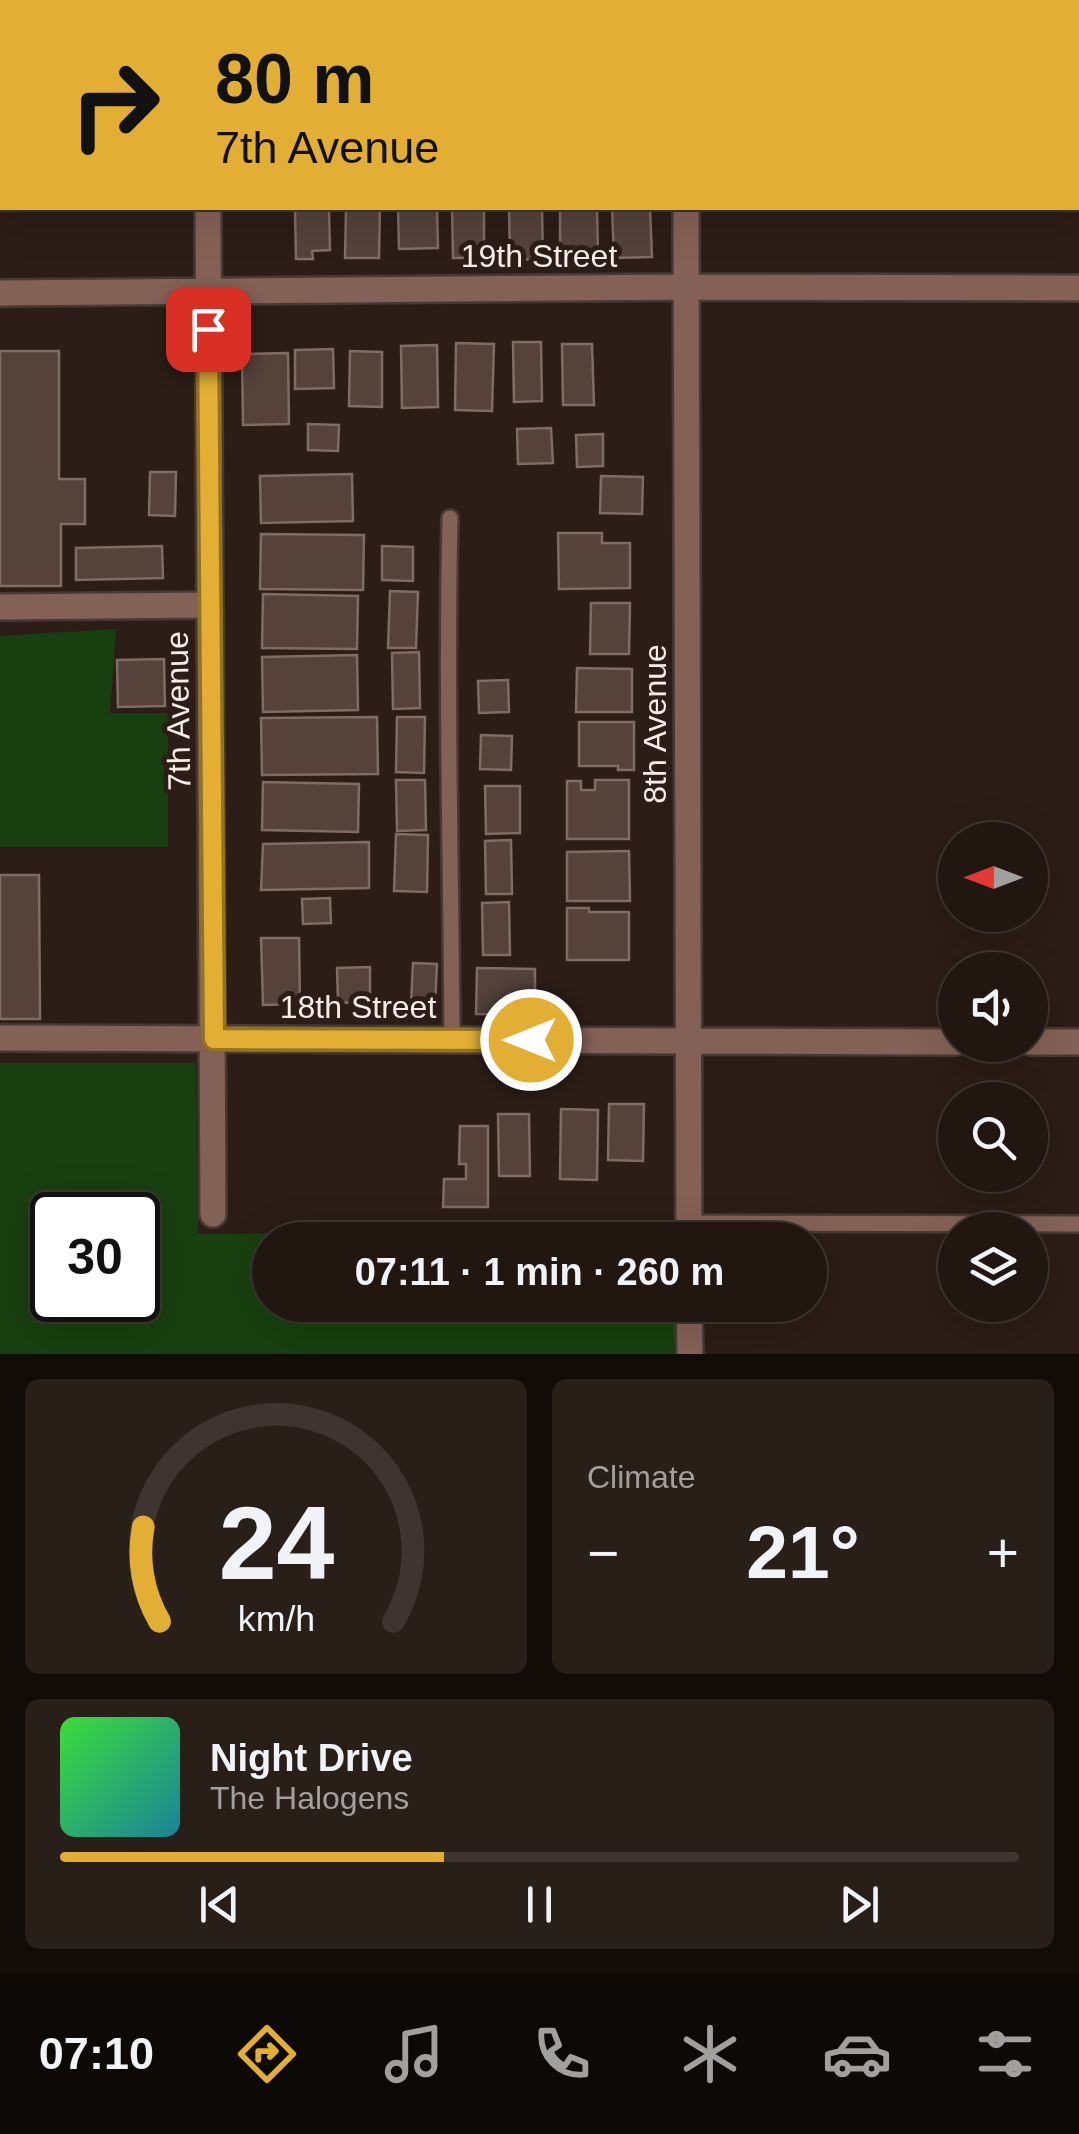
<!DOCTYPE html>
<meta charset="utf-8">
<style>
body{margin:0;font-family:Helvetica,sans-serif;background:#291f19;color:#f1f3f6;height:100vh;display:flex;flex-direction:column;font-size:38px;white-space:nowrap}
*{box-sizing:border-box;margin:0}
p{font-size:32px;color:#a29f9f}
.icon{flex:none;width:55px;height:55px;fill:none;stroke:currentColor;stroke-width:2;stroke-linecap:round;stroke-linejoin:round}
.map{position:relative;height:1354px;overflow:hidden}
.side{display:flex;flex-direction:column;gap:25px;padding:25px;background:#120c09;flex:1}
.side>*{flex:none}
.top-card{position:absolute;left:0px;top:0px;width:1080px;height:210px;box-shadow:0 10px 40px #0002,0 0 0 2px #3e3530;background:#e2af34;color:#111;overflow:hidden}
.needle{width:65px;rotate:270deg}
.fabs{position:absolute;left:938px;top:822px;display:grid;gap:20px}
.fabs a{display:grid;place-items:center;width:110px;height:110px;border-radius:50%;background:#211610;box-shadow:0 10px 40px #0002,0 0 0 2px #3e3530;font-size:50px}
.speed{position:absolute;left:30px;top:1192px;display:flex;gap:20px;font-size:50px;font-weight:700;text-align:center}
.speed>*{display:grid;place-content:center;width:130px;height:130px;border-radius:50%;background:#211610;box-shadow:0 10px 40px #0002,0 0 0 2px #3e3530;line-height:1}
.speed .limit{border:5px solid #111;border-radius:15px;background:#fff;color:#111}
.pin{position:absolute;display:grid;place-items:center;width:85px;height:85px;color:#fff;margin:-42px;border-radius:20px;box-shadow:0 5px 15px #0006}
.me{position:absolute;width:110px;margin:-55px;rotate:270deg;stroke-linejoin:round;filter:drop-shadow(0 0 8px #0008)}
.turn{display:flex;align-items:center;gap:35px;height:210px;padding:0 50px;font-size:45px}
.turn .icon{width:130px;height:130px;stroke-width:2.5}
.turn b{display:block;font-size:70px;line-height:85px}
.big{font-size:75px;font-weight:700;line-height:1.1}
.side .widget{flex:1;display:flex;flex-direction:column;justify-content:center;gap:15px;min-width:0;padding:0 35px;border-radius:15px;background:#291f19}
.side .dial{align-items:center;gap:0}
.dial svg{height:260px;overflow:visible;fill:none;stroke:#3e3530;stroke-width:7;stroke-linecap:round;text-anchor:middle}
.dial text{fill:#f1f3f6;stroke:none}
.song{display:flex;align-items:center;gap:30px}
.cover{width:120px;height:120px;border-radius:15px;background:linear-gradient(135deg,hsl(120 70% 55%),hsl(190 70% 35%))}
.played{height:10px;border-radius:5px;background:linear-gradient(90deg,#e2af34 40%,#3e3530 40%)}
.keys{display:flex;justify-content:space-around;direction:ltr}
.heat{display:flex;justify-content:space-between;align-items:center;font-size:55px;direction:ltr}
.side .tiles{flex:1;display:grid;gap:25px;grid-template-columns:1fr 1fr}
.widget:last-child{grid-column:span 2}
.trip{position:absolute;left:252px;top:1222px;width:575px;height:100px;border-radius:50px;background:#211610;box-shadow:0 10px 40px #0002,0 0 0 2px #3e3530;font-weight:700;line-height:100px;text-align:center}
.menu{display:flex;height:160px;justify-content:space-around;align-items:center;background:#0d0906;color:#a29f9f}
.menu .icon{width:70px;height:70px}
.menu .on{color:#e2af34}
.menu b{font-size:45px;color:#f1f3f6}
.map>svg:first-child{display:block}
.green{fill:#183f0f;fill-rule:evenodd}
.lines{fill:none;stroke-linecap:round;stroke-linejoin:round}
.stream{stroke:#4a4e4e;stroke-width:8}
.building{fill:#54423b;stroke:#7f6c64;stroke-width:2.5}
.service-casing{stroke:#483a33;stroke-width:20}
.minor-casing{stroke:#483a33;stroke-width:30}
.service{stroke:#846157;stroke-width:15}
.minor{stroke:#846157;stroke-width:25}
.route-casing{stroke:#937222;stroke-width:25}
.route{stroke:#e2af34;stroke-width:18}
.labels{text-anchor:middle;stroke-width:10;stroke-linejoin:round;paint-order:stroke}
.street-label{font-size:32px;fill:#f7ece7;stroke:#2c1d16}
</style>
<div class="map">
<svg width="1079" height="1354" viewBox="0 0 1079 1354">
<rect width="100%" height="100%" fill="#2c1d16"/>
<!-- green -->
<path class="green" d="M116,629L110,713H168V847H0V636Z
M0,1063H196L198,1234L676,1230V1240H270V1305H676L675,1354H0ZM52,1215H138V1300H52Z"/>
<g class="lines">
<!-- stream -->
<path class="stream" d="M10,2L11,0
M0,24L2,19"/>
</g>
<!-- building -->
<path class="building" d="M48,0H169V2H48Z
M295,208H329L330,250L312,251L313,259H296Z
M346,208H380L379,258H345Z
M398,208H437L438,248L399,249Z
M452,208H484V245H472V258H453Z
M509,208H542L543,259L510,260Z
M560,208H597L598,257L560,258Z
M612,208H650L652,257L614,258Z
M513,342H541L542,401L514,402Z
M456,343L494,344L492,411L455,410Z
M562,344H592L594,405H563Z
M437,345L438,407L402,408L401,346Z
M333,349L334,388L295,389V350Z
M0,351H59V479H85V524H61V586H0Z
M350,351L382,352V407L349,406Z
M288,353L289,424L243,425L242,354Z
M308,424L339,425L338,451L308,450Z
M551,428L553,463L518,464L517,429Z
M603,434V466L577,467L576,435Z
M150,472H176L175,516L149,515Z
M352,474L353,521L261,523L260,476Z
M601,476L643,477L642,514L600,513Z
M558,533H602V543H630V588L559,589Z
M261,534L364,535L363,590L260,589Z
M162,546L163,578L76,580V548Z
M382,546L413,547V581L382,580Z
M390,591L418,592L416,648H388Z
M263,594L358,596L357,649L262,648Z
M591,603H630L629,654H590Z
M419,652L420,708L393,709L392,653Z
M357,655L358,710L263,712L262,657Z
M164,659L165,706L118,707L117,660Z
M577,668L632,669V712H576Z
M508,680L509,712L479,713L478,681Z
M377,717L378,774L262,775L261,718Z
M397,717H425L424,773L396,772Z
M579,722H634V770H618V766H579Z
M481,735L512,736L511,770L480,769Z
M396,780H425L426,830L397,831Z
M595,780H629V839H567V781H581V790H595Z
M263,782L359,784L358,832L262,830Z
M485,786H520V833L486,834Z
M396,834L428,835L427,892L394,891Z
M511,840L512,894H486L485,841Z
M369,842V888L261,890L263,844Z
M629,851L630,901H567V852Z
M0,875H39L40,1019H0Z
M330,898L331,923L303,924L302,899Z
M509,902L510,955H483L482,903Z
M567,908H589V912H629V960H567Z
M261,938H299L300,1004L263,1005Z
M413,963L437,964L435,1005L411,1004Z
M370,967V1002L338,1003L337,968Z
M477,968L535,969V999L522,998V1015L476,1014Z
M609,1104H644L643,1161L608,1160Z
M561,1109L598,1110L597,1180L560,1179Z
M498,1114H529L530,1176H499Z
M460,1126H488V1207H443L444,1179H466V1164H459Z"/>
<g class="lines">
<defs>
<path id="service" d="M450,518C446,692 451,866 452,1040
M689,1223L1079,1224"/>
<path id="minor" d="M207,0V2
M685,0V2
M208,208L213,1214
M686,208L689,1240
M0,293L686,287L1079,288
M0,607L209,605
M0,1038L955,1042
M1030,1042H1079
M689,1305L690,1354"/>
</defs>
<!-- service casing -->
<use href="#service" class="service-casing"/>
<!-- minor casing -->
<use href="#minor" class="minor-casing"/>
<!-- service -->
<use href="#service" class="service"/>
<!-- minor -->
<use href="#minor" class="minor"/>
</g>
<g class="lines">
<defs>
<path id="route" d="M208,329L214,1039L531,1040"/>
</defs>
<!-- route casing -->
<use href="#route" class="route-casing"/>
<!-- route -->
<use href="#route" class="route"/>
</g>
<g class="labels">
<!-- street labels -->
<g class="street-label">
<text x="539" y="267">19th Street</text>
<text transform="translate(178 711) rotate(-91)" y="11">7th Avenue</text>
<text transform="translate(655 724) rotate(-90)" y="11">8th Avenue</text>
<text x="358" y="1018">18th Street</text>
</g>
</g>
</svg>
<div class="fabs">
<a><svg class="needle" viewBox="-14 -14 28 28"><path d="M0-13l5 13h-10z" fill="#e53935"/><path d="M0 13l5-13h-10z" fill="#a29f9f"/></svg></a>
<a><svg class="icon" aria-label="sound" viewBox="0 0 24 24"><path d="M4 9h4l5-4v14l-5-4H4zM17 9q2 3 0 6"/></svg></a>
<a><svg class="icon" aria-label="search" viewBox="0 0 24 24"><circle cx="10" cy="10" r="6"/><path d="M15 15l6 6"/></svg></a>
<a><svg class="icon" aria-label="layers" viewBox="0 0 24 24"><path d="M12 4l9 5-9 5-9-5zM3 14l9 5 9-5"/></svg></a>
</div>
<div class="speed"><div class="limit">30</div></div>
<div class="pin" style="left:208px;top:329px;background:#d93025"><svg class="icon" aria-label="arrive" viewBox="0 0 24 24"><path d="M6 21V4h12l-3 4 3 4H6"/></svg></div>
<svg class="me" style="left:531px;top:1040px" viewBox="-20 -20 40 40"><circle r="17" fill="#e2af34" stroke="#fff" stroke-width="3"/><path d="M0-11L8 9 0 5-8 9z" fill="#fff"/></svg>
<div class="trip">07:11 · 1 min · 260 m</div>
<div class="top-card">
<div class="turn"><svg class="icon" aria-label="right" viewBox="0 0 24 24"><path d="M7 20v-9h11M14 6l5 5-5 5"/></svg><div><b>80 m</b>7th Avenue</div></div>
</div>
</div>
<section class="side">
<div class="tiles">
<div class="widget dial"><svg viewBox="0 0 100 80">
<path d="M14 69A42 42 0 1 1 86 69"/>
<path d="M14 69A42 42 0 0 1 9 40" stroke="#e2af34"/>
<text x="50" y="56" font-size="32" font-weight="700">24</text>
<text x="50" y="72" font-size="11">km/h</text>
</svg></div>
<div class="widget"><p>Climate</p>
<div class="heat"><a>−</a><b class="big">21°</b><a>+</a></div>
</div>
<div class="widget">
<div class="song"><i class="cover"></i><div><b>Night Drive</b><p>The Halogens</p></div></div>
<div class="played"></div>
<div class="keys"><svg class="icon" aria-label="previous" viewBox="0 0 24 24"><path d="M18 5L8 12l10 7zM5 5v14"/></svg><svg class="icon" aria-label="pause" viewBox="0 0 24 24"><path d="M8 5v14M16 5v14"/></svg><svg class="icon" aria-label="next" viewBox="0 0 24 24"><path d="M6 5l10 7-10 7zM19 5v14"/></svg></div>
</div>
</div>
</section>
<nav class="menu">
<b>07:10</b>
<svg class="icon on" aria-label="directions" viewBox="0 0 24 24"><path d="M12 3l9 9-9 9-9-9zM9 14v-3h6M13 9l2 2-2 2"/></svg>
<svg class="icon" aria-label="music" viewBox="0 0 24 24"><path d="M9 18V5l10-2v13"/><circle cx="6" cy="18" r="3"/><circle cx="16" cy="16" r="3"/></svg>
<svg class="icon" aria-label="phone" viewBox="0 0 24 24"><path d="M5 4h4l2 5-3 2q2 4 5 5l2-3 5 2v4C11 20 4 13 5 4z"/></svg>
<svg class="icon" aria-label="climate" viewBox="0 0 24 24"><path d="M12 3v18M4 7l16 10M4 17L20 7"/></svg>
<svg class="icon" aria-label="car" viewBox="0 0 24 24"><path d="M5 17H2v-5l4-1 3-4h7l3 4 3 1v5h-3M9 17h6M6 11h13"/><circle cx="7" cy="17" r="2"/><circle cx="17" cy="17" r="2"/></svg>
<svg class="icon" aria-label="filters" viewBox="0 0 24 24"><path d="M4 7h16M4 17h16"/><circle cx="9" cy="7" r="2"/><circle cx="15" cy="17" r="2"/></svg>
</nav>
